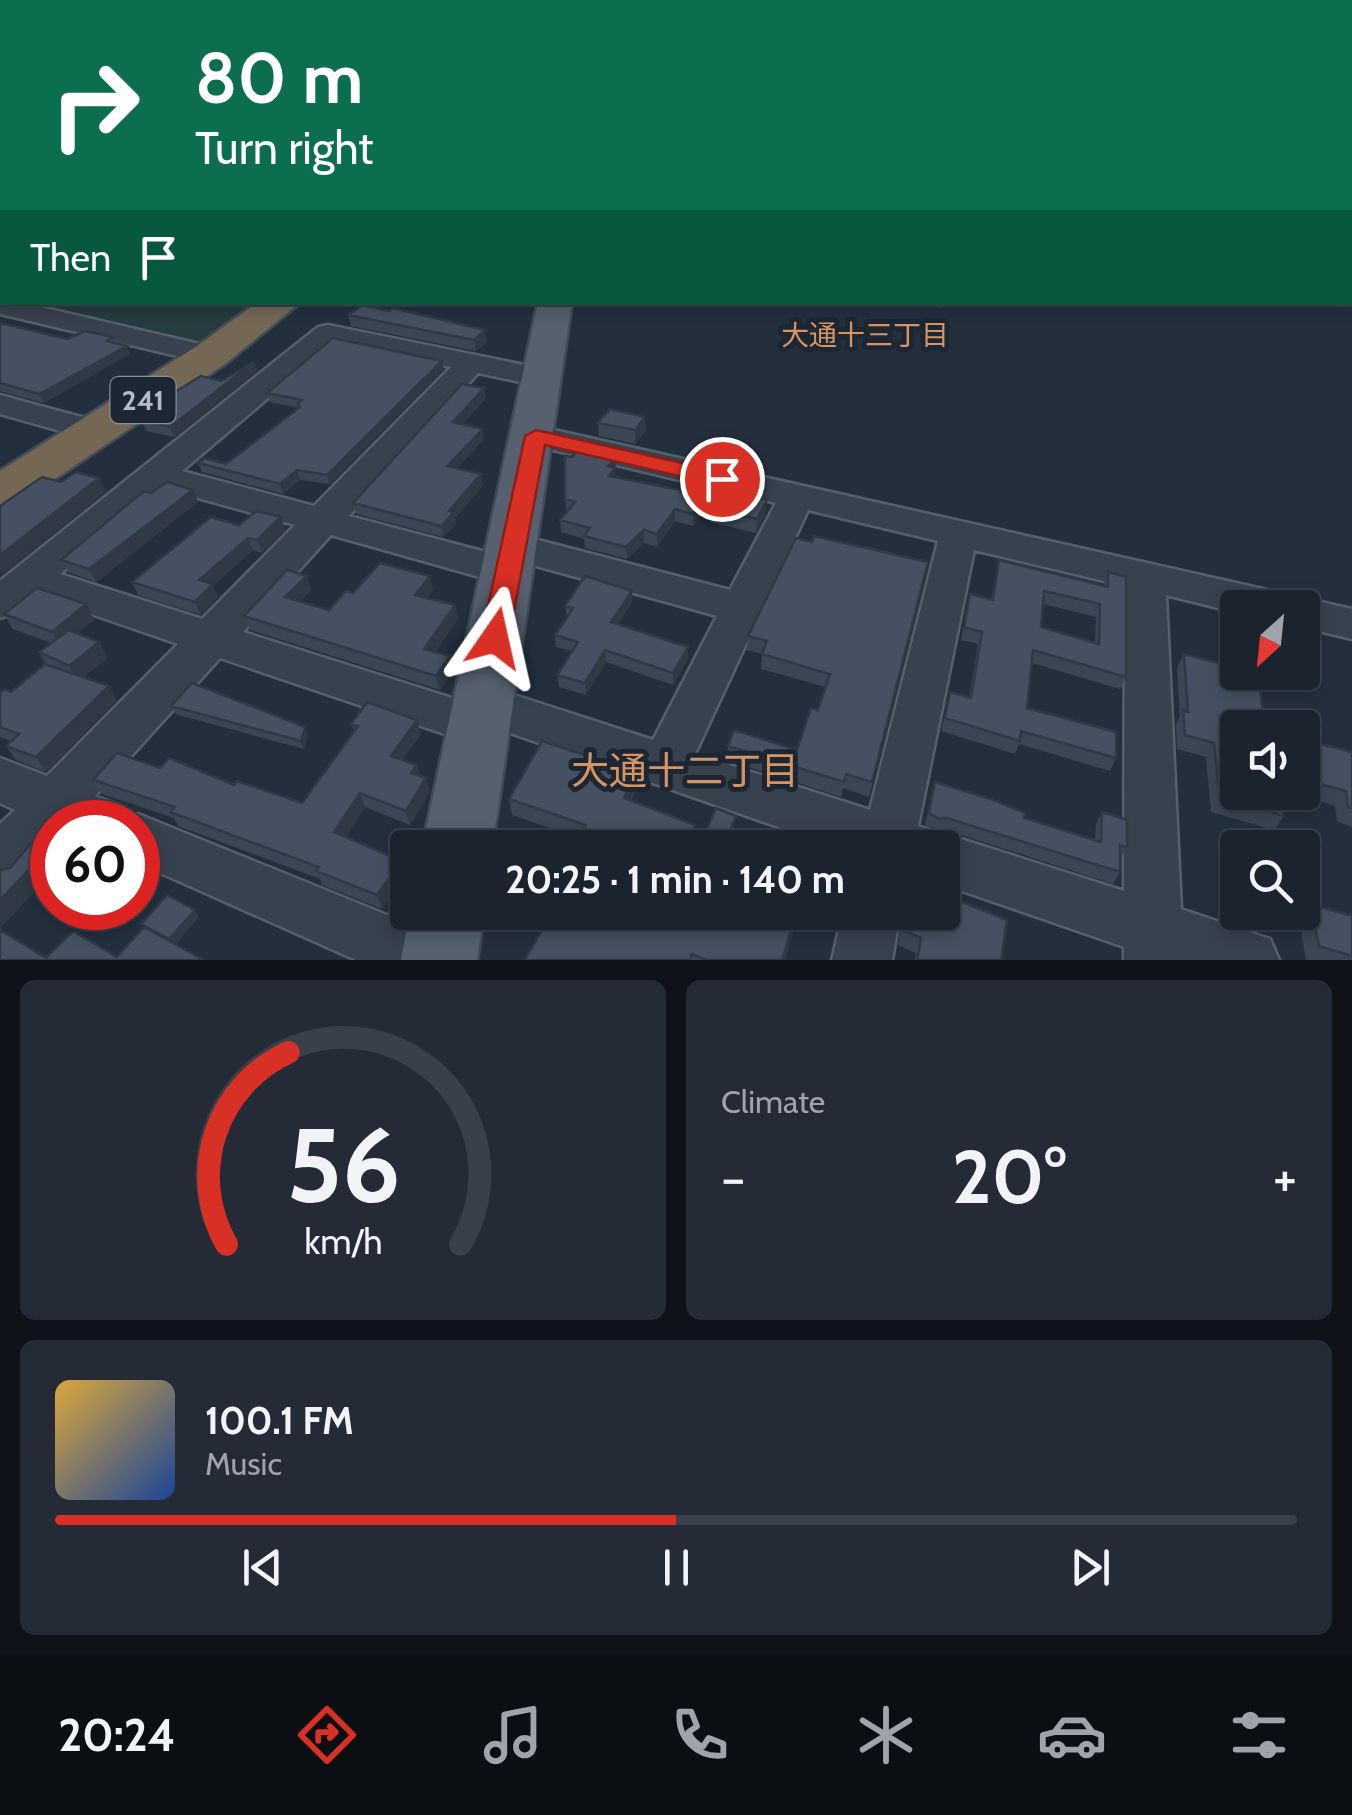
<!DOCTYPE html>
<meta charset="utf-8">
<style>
body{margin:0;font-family:Cabin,"Noto Sans JP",sans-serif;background:#242b36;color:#f1f3f6;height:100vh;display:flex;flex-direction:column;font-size:38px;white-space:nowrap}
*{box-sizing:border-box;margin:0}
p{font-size:32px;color:#a0a4aa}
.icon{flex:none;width:55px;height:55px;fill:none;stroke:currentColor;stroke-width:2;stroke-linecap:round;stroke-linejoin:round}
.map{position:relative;height:960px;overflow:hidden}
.drawer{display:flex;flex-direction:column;gap:20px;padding:20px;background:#0f1319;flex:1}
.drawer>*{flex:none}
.hud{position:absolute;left:0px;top:0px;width:1352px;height:305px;box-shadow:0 5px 15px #0003,0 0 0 2px #39404a;background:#0b6e4f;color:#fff;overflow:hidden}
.needle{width:65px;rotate:207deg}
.buttons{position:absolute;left:1220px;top:590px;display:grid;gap:20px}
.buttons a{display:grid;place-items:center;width:100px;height:100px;border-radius:10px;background:#1b232e;box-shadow:0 5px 15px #0003,0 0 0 2px #39404a;font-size:50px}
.speed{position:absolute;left:30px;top:800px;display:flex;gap:20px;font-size:50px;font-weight:700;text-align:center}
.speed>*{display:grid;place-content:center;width:130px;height:130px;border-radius:50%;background:#1b232e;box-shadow:0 5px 15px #0003,0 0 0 2px #39404a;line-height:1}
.speed .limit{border:15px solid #d22;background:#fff;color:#111}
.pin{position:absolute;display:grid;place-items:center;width:85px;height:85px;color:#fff;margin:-42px;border:5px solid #fff;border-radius:50%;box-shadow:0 2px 10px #0007}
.me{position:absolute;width:110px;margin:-55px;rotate:11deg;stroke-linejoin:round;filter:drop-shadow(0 0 8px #0008)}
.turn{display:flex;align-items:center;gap:35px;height:210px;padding:0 30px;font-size:45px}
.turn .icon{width:130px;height:130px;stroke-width:2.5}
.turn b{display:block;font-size:70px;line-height:85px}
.then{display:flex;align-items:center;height:95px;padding:0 30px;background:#0003;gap:20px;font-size:38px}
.big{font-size:75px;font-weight:800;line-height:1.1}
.drawer .card{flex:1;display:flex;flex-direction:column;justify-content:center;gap:15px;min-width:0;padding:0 35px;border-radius:15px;background:#242b36}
.drawer .dial{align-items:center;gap:0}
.dial svg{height:260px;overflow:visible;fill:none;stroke:#39404a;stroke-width:7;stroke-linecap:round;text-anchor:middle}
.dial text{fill:#f1f3f6;stroke:none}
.song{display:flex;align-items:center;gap:30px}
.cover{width:120px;height:120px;border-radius:15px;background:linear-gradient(135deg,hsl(40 70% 55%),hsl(220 70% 35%))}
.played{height:10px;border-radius:5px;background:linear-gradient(90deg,#d93025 50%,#39404a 50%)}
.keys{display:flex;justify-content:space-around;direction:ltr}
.heat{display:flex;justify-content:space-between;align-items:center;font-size:55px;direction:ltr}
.drawer .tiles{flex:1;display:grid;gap:20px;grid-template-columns:1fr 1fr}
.card:last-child{grid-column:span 2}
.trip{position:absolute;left:390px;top:830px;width:570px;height:100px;border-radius:10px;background:#1b232e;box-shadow:0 5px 15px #0003,0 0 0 2px #39404a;font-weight:800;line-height:100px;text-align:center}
.menu{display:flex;height:160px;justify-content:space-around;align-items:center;background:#0b0e12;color:#a0a4aa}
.menu .icon{width:70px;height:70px}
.menu .selected{color:#d93025}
.menu b{font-size:45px;color:#f1f3f6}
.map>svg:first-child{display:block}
.green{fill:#263c3f}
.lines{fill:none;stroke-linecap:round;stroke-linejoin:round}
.minor-casing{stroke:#565f6c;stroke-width:5}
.major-casing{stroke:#414a57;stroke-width:5}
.highway-casing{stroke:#434c59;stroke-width:5}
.minor{fill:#38414e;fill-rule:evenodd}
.major{fill:#56606e;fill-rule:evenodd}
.highway{fill:#746855;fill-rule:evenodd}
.wall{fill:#3b4654;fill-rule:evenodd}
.shaded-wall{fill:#303945}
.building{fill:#455162;stroke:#303945;stroke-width:2.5;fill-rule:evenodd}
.route{fill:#d93025;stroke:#8d1f18;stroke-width:2.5}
.labels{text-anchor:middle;stroke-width:10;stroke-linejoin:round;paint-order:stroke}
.far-neighbourhood-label{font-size:28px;fill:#d59563;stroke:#1d2633}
.shield{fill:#1d2633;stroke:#878f9c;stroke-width:2.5}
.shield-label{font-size:28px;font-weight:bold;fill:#b4bcc9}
.near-neighbourhood-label{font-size:38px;fill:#d59563;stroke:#1d2633}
</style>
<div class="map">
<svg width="1352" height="960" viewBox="0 0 1352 960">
<rect width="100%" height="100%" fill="#242f3e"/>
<!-- green -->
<path class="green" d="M21,303L254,302V303L198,342Z"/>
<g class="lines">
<defs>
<path id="minor" d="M0,298L2,302H19L221,349L225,355L221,361L211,364L0,314Z
M328,325L544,369L555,372L559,378L555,384L544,387L478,373L349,516L501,556L496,547L501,538L515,534L730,590L776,503L524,443L520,436L524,429L536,426L1352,609V639L1302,627V608H1238V613L1166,595L1181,909L1270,939L1279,960H1124V947L942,884V848H838L499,729L494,740L477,745L220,658L95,796L119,805L125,819L138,814L446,939L455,960H356L138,863V822H52V843L19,880L0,888V824L15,810L0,803V758L47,776L178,644L36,595L15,613L0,618V581L318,327ZM334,342L451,367L314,506L182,471ZM162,488L295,525L202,619L60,574ZM808,510L938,541L870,810L695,754ZM331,535L508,585L522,581L528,571L522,562L717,616L653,740L483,685L467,691L461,701L243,632ZM974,550L1125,586L1124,891L942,833L933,836L930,830L918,826Z
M0,395L107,424L112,431L107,438L96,441L0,414Z
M843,912H900L892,960H832Z"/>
<path id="major" d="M538,302H572L492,848H422Z
M410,912H484L477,960H401Z"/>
<path id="highway" d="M258,302H301L225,364L18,504L0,509V471L197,346Z"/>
</defs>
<!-- minor casing -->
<use href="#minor" class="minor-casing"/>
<!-- major casing -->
<use href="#major" class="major-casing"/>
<!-- highway casing -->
<use href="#highway" class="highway-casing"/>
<!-- minor -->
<use href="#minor" class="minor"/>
<!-- major -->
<use href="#major" class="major"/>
<!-- highway -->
<use href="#highway" class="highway"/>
</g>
<!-- wall -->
<path class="wall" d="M911,302H943L940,308Z
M348,315L487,342L476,351L351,326Z
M0,323L67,339L116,343L130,354L44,403L0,391Z
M442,361L444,369L330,484L300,480L283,494L202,472L198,463L226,464L299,408L270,402L267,393Z
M257,371L174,437L146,431L142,421L172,398L170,395Z
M484,388L486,398L462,424L484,439L457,468L483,485L455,518L456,524L443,537L356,514L353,503Z
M598,423L646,430L635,444L599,436Z
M572,457H616L615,477L705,495V508L693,526L675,521L657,547L644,543L627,559L585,548L584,539L561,532L560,520L567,511L565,499Z
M198,502L96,582L68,572L61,560Z
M711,508L766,514L756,533L710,522Z
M281,517L285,530L262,553L253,550L213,586L218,597L201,615L138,595L132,582L239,525Z
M812,542L928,562L869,797L843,788L841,797L727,760L728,746L797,750L818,710L826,687L761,669L762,654L747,650L748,636Z
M999,560L1103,586L1108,572L1126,677L1120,689L1032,663L1027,708L1116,758L1110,771L1019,744L1015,754L941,731L950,692L969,698L978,644L961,640L970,594L991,600ZM1043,604L1096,617L1095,642L1041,627Z
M307,576L311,590L300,601L329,610L353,593L430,576L433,590L427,598L458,619L435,652L450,656L454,670L440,690L250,630L244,616Z
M632,591V602L618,624L688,647V659L673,685L606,662L586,695L559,687L557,675L572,651L556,647L555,635L567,618L565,606Z
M4,614L94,620L77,633L108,658L83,677L117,700L46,772L16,760L6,746L11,741L0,737V693L11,692L46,664L39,652L51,643L13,629Z
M1184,654L1266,728L1284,816L1274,830L1211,812L1206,757L1177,749L1176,725L1180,716L1177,668Z
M171,706L305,727L308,735L304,749L175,714Z
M351,724L421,734L402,760L417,765L420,776L430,792L410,825L365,807L346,837L407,875L382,909L322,885L320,879L178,826L174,818L102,794L93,780L160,768L302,803L354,731Z
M1302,739L1352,752V827L1337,821L1335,806L1288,792H1302Z
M935,782L1024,818L1095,841L1096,824L1102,812L1127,847L1120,859V872L1113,884L943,829L934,830L925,825Z
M637,788L631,800L695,825V840L579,838L512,815L509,799Z
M1311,904L1352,916V960H1306L1299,919Z
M509,912H695L708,917L762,920L764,912H839L835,929L798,915L785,960H525L541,933L510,920Z
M903,912H942L1001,960H915L916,953L898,945Z"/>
<!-- shaded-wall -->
<path class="shaded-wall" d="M485,330L487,342L476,351L474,340Z
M127,346L130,354L44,403L39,394Z
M442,361L444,369L330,484L327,475Z
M254,362L257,371L174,437L170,427Z
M484,388L486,398L455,433L453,422Z
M645,417L646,430L635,444V430Z
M483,429L484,439L449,477L447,466Z
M616,457L615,480L609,487L608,466Z
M297,470L300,480L283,494L280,484Z
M481,474L483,485L455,518L456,524L443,537L441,526L449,511Z
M99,478L106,492L2,575L0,571V555Z
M193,490L198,502L96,582L89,569Z
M705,495V508L693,526V514Z
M767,500L766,514L756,533L757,519Z
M675,509V521L657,547V534Z
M281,517L285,530L262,553L257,540Z
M644,530V543L627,559L626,547Z
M248,538L253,550L213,586L218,597L201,615L195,602L199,580Z
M307,576L311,590L290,611L285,597Z
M430,576L433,590L418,609L415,595Z
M632,591V602L612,633L611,622Z
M86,604L94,620L61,647L52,632Z
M455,605L458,619L427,663L424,649Z
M99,642L108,658L78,681L69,666Z
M688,647V659L673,685V673Z
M605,650L606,662L586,695L585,683Z
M450,656L454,670L440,690L436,676Z
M109,686L117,700L46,772L36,757Z
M417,720L421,734L395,770L391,756Z
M305,727L308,735L304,749L301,741Z
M417,765L421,779L411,773Z
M636,772L637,788L625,814L624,798Z
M426,778L430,792L410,825L406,811Z
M360,793L365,807L340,846L334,832Z
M736,816L735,823L726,848H723Z
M695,825V840L692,848H685Z
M44,854L52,865V873L0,929V900Z
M402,861L407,875L382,909L377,895Z
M195,910L199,917L174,947L169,939Z
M797,912H799L785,960H782Z"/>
<!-- building -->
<path class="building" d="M362,305L389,311L393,308L485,330L474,340L348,315Z
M0,323L67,339L85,331L113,337L107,341L127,346L39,394L0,383Z
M333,338L442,361L327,475L297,470L280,484L198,463L204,458L226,464L300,407L298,403L302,400L267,393Z
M254,362L170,427L142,421L174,396L170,395L201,376L221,381Z
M462,384L484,388L453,422L483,429L447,466L481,474L449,511L454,512L441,526L353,503Z
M610,409L645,417L635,430L598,423Z
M579,448L616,457L608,466L615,468L609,476L705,495L693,514L675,509L657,534L644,530L626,547L584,536L590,528L560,520L575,502L565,499V456L572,457Z
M76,472L99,478L0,555V506L42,477L61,482Z
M167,482L193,490L89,569L61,560L144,491L151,493Z
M721,489L767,500L757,519L711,508Z
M256,511L281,517L257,540L248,538L199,580L213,584L195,602L132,582L211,517L239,525Z
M814,536L928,562L872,782L846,774L844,782L728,746L734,730L797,750L811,708L818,710L830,674L762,654L767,641L748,636L796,538L812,542Z
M999,560L1108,587V572L1126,577V677L1033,650L1027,708L1116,732V758L1021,731L1020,741L945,718L950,692L971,698L982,632L964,627L970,594L993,600ZM1044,591L1100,604L1099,644L1041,627Z
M380,563L430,576L415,595L455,605L424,649L450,656L436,676L244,616L287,570L307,576L285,597L329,610L346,591L353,593Z
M585,576L632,591L611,622L688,647L673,673L605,650L585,683L557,675L578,642L555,635L573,608L565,606Z
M37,588L86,604L52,632L4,614Z
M69,630L99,642L69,666L39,652Z
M1184,654L1238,668V672H1257L1266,728H1238V792H1280L1284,816L1220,797L1214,743L1185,735L1183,710L1188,712Z
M45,664L109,686L36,757L6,746L19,734L0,727V693L4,689L11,692Z
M192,683L305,727L301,741L171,706Z
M367,702L417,720L391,756L417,765L411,773L426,778L406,811L360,793L334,832L402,861L377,895L316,871L319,867L170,812L175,807L93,780L117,753L160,768L169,758L234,785L237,781L302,803L358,726L351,724Z
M1302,739L1352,752V808L1348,807L1346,791L1302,779Z
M542,741L636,772L624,798L695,825L685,848H574L586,825L509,799Z
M935,782L991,799L1025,813L1024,818L1101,842L1102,812L1127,820V847L1120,845V872L947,818H938L929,813Z
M716,808L736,816L723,848H699Z
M44,829L52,832V858L44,854L0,900V870L10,868Z
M942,894L1007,920L1001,960H917L921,938L903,930L905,912H942Z
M167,895L195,910L169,939L141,924Z
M1311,904L1352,916V956L1319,946Z
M526,912H695L708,917L710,912H743L762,920L764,912H797L782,960H706L692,954L690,960H528L525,959L547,922Z
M144,927L204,960H0V930L46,958L73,931L117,957Z"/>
<!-- sky -->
<linearGradient id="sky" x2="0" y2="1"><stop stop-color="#141a22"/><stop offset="0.55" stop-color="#3f4d63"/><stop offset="1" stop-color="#3f4d63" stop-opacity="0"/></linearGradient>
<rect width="1352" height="301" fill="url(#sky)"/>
<!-- route -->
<path class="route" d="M536,430L722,472L734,479L722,486L545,445L509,638L505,645L495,648L485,645L481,638L525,436Z"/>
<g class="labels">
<!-- far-neighbourhood labels -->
<g class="far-neighbourhood-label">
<text x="865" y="345">大通十三丁目</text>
</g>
<!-- shield labels -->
<rect class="shield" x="110.5" y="377" width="65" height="46" rx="8"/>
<g class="shield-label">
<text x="143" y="410">241</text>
</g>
<!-- near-neighbourhood labels -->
<g class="near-neighbourhood-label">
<text x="685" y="784">大通十二丁目</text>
</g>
</g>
</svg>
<div class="buttons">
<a><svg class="needle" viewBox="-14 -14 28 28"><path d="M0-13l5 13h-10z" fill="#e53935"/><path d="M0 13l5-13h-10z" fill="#a0a4aa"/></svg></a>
<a><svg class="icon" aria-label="sound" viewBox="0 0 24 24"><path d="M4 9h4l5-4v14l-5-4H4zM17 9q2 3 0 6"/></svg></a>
<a><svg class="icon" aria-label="search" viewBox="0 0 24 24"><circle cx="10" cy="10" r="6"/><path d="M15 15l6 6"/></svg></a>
</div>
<div class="speed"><div class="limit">60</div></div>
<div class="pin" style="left:722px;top:479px;background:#d93025"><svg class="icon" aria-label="arrive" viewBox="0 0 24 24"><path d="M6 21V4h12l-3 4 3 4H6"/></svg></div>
<svg class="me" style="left:495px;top:638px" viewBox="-20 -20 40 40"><path d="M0-17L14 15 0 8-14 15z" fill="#d93025" stroke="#fff" stroke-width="4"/></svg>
<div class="trip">20:25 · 1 min · 140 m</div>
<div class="hud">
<div class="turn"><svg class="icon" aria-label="right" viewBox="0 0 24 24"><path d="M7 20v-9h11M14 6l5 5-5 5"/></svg><div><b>80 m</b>Turn right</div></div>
<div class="then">Then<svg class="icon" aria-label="arrive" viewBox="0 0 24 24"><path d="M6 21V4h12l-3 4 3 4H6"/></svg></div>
</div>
</div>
<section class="drawer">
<div class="tiles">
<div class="card dial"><svg viewBox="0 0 100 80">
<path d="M14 69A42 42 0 1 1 86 69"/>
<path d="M14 69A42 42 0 0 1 33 10" stroke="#d93025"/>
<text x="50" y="56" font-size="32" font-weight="700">56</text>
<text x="50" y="72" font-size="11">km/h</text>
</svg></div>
<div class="card"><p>Climate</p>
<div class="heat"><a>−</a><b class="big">20°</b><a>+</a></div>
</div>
<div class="card">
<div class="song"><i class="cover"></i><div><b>100.1 FM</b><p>Music</p></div></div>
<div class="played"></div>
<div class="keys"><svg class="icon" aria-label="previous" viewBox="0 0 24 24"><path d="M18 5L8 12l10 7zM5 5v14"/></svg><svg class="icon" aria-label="pause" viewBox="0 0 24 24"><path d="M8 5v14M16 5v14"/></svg><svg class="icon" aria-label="next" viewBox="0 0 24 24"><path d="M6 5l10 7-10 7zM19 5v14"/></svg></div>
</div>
</div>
</section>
<nav class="menu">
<b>20:24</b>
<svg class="icon selected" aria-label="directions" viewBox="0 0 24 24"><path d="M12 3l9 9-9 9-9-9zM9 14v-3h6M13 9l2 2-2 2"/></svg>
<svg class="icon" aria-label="music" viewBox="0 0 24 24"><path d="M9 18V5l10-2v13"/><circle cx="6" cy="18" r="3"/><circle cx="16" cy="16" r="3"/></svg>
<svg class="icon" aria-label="phone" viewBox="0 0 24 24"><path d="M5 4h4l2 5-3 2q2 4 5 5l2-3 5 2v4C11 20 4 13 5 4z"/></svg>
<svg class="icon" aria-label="climate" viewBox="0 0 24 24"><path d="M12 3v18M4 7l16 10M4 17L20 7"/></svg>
<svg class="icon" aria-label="car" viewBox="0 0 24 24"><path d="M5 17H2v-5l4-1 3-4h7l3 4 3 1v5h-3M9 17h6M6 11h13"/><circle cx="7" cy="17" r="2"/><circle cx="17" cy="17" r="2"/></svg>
<svg class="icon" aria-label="filters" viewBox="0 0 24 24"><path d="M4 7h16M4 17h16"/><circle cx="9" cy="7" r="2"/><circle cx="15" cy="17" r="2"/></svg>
</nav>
